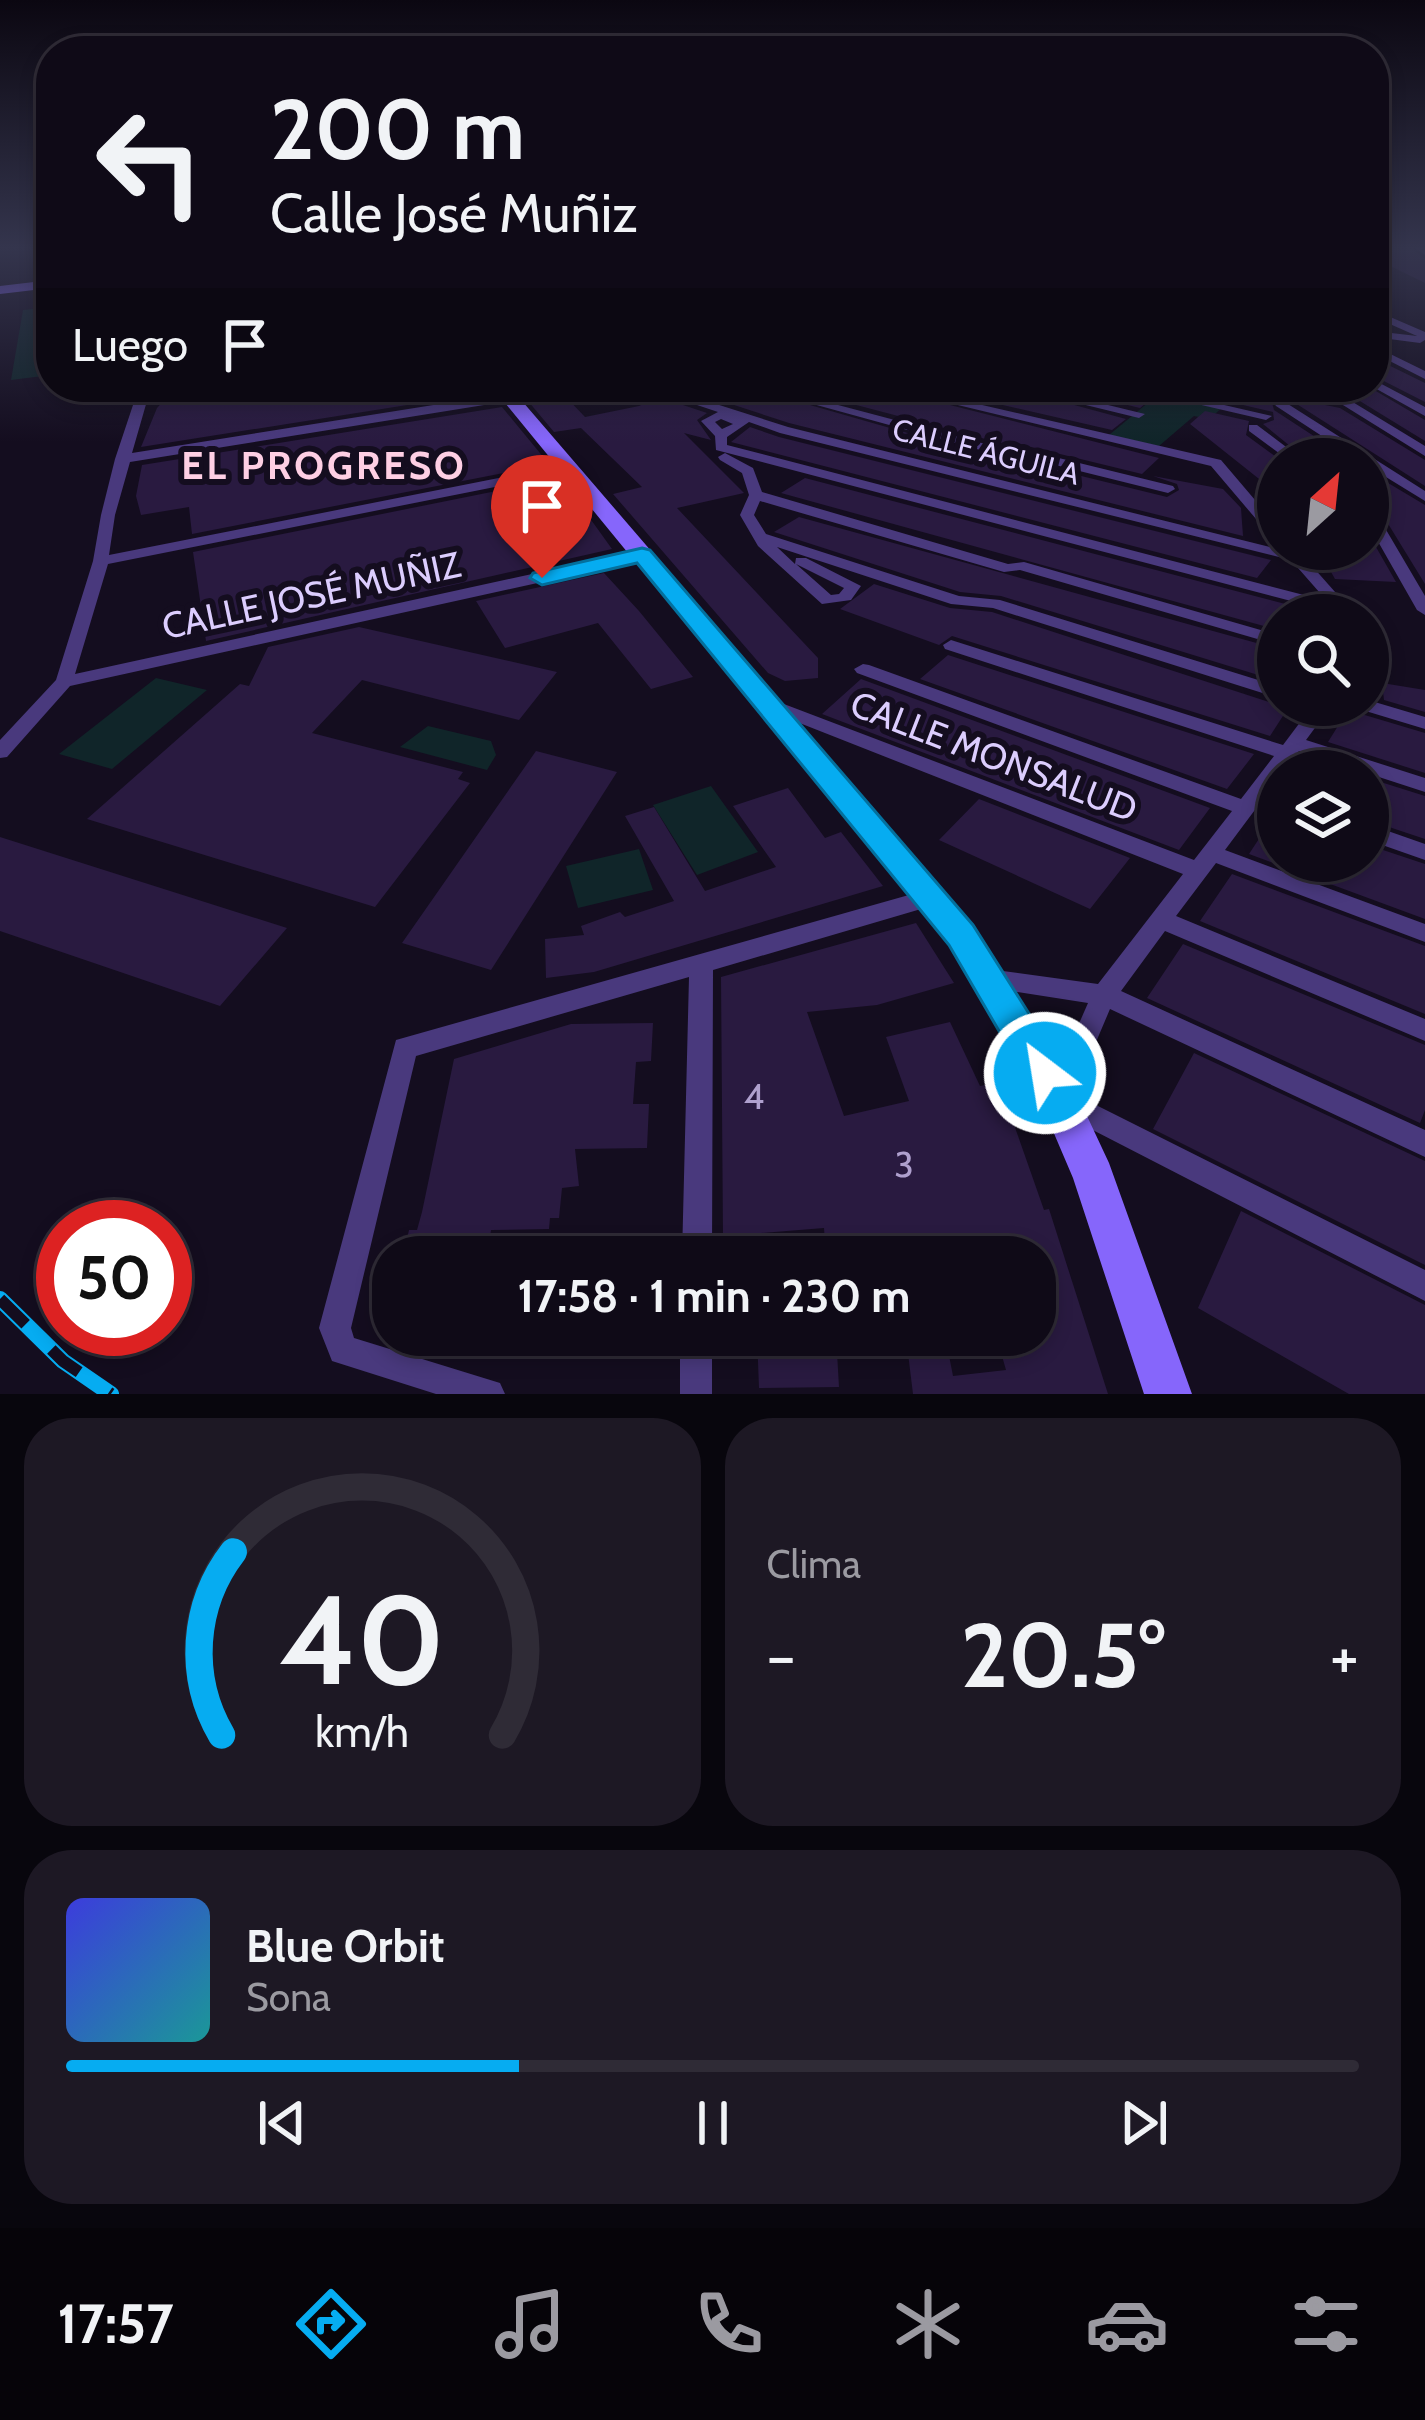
<!DOCTYPE html>
<html lang="es">
<meta charset="utf-8">
<style>
body{margin:0;font-family:Cabin,sans-serif;background:#1d1824;color:#f1f3f6;height:100vh;display:flex;flex-direction:column;font-size:45px;white-space:nowrap}
*{box-sizing:border-box;margin:0}
p{font-size:39px;color:#9b9aa1}
.icon{flex:none;width:66px;height:66px;fill:none;stroke:currentColor;stroke-width:2;stroke-linecap:round;stroke-linejoin:round}
.map{position:relative;height:1394px;overflow:hidden}
.side{display:flex;flex-direction:column;gap:24px;padding:24px;background:#08060d;flex:1}
.side>*{flex:none}
.top-card{position:absolute;left:36px;top:36px;width:1353px;height:366px;border-radius:48px;box-shadow:0 6px 18px #0003,0 0 0 3px #2f2b36;background:#0f0a17;color:#f1f3f6;overflow:hidden}
.needle{width:78px;rotate:27deg}
.buttons{position:absolute;left:1257px;top:438px;display:grid;gap:24px}
.buttons a{display:grid;place-items:center;width:132px;height:132px;border-radius:50%;background:#0f0a17;box-shadow:0 6px 18px #0003,0 0 0 3px #2f2b36;font-size:60px}
.speed{position:absolute;left:36px;top:1200px;display:flex;gap:24px;font-size:60px;font-weight:700;text-align:center}
.speed>*{display:grid;place-content:center;width:156px;height:156px;border-radius:50%;background:#0f0a17;box-shadow:0 6px 18px #0003,0 0 0 3px #2f2b36;line-height:1}
.speed .limit{border:18px solid #d22;background:#fff;color:#111}
.pin{position:absolute;display:grid;place-items:center;width:102px;height:102px;color:#fff;margin:-123px -51px;border-radius:50% 50% 50% 0;rotate:-45deg;box-shadow:0 0 12px #0007}
.pin .icon{rotate:45deg}
.me{position:absolute;width:132px;margin:-66px;rotate:329deg;stroke-linejoin:round;filter:drop-shadow(0 0 9px #0008)}
.turn{display:flex;align-items:center;gap:42px;height:252px;padding:0 36px;font-size:54px}
.turn .icon{width:156px;height:156px;stroke-width:2.5}
.turn b{display:block;font-size:84px;line-height:102px}
.then{display:flex;align-items:center;height:114px;padding:0 36px;background:#0003;gap:24px;font-size:45px}
.big{font-size:90px;font-weight:700;line-height:1.1}
.side .card{flex:1;display:flex;flex-direction:column;justify-content:center;gap:18px;min-width:0;padding:0 42px;border-radius:48px;background:#1d1824}
.side .dial{align-items:center;gap:0}
.dial svg{height:312px;overflow:visible;fill:none;stroke:#2f2b36;stroke-width:7;stroke-linecap:round;text-anchor:middle}
.dial text{fill:#f1f3f6;stroke:none}
.song{display:flex;align-items:center;gap:36px}
.cover{width:144px;height:144px;border-radius:18px;background:linear-gradient(135deg,hsl(240 70% 55%),hsl(180 70% 35%))}
.played{height:12px;border-radius:6px;background:linear-gradient(90deg,#06acf1 35%,#2f2b36 35%)}
.keys{display:flex;justify-content:space-around;direction:ltr}
.heat{display:flex;justify-content:space-between;align-items:center;font-size:66px;direction:ltr}
.side .tiles{flex:1;display:grid;gap:24px;grid-template-columns:1fr 1fr}
.card:last-child{grid-column:span 2}
.trip{position:absolute;left:372px;top:1236px;width:684px;height:120px;border-radius:48px;background:#0f0a17;box-shadow:0 6px 18px #0003,0 0 0 3px #2f2b36;font-weight:700;line-height:120px;text-align:center}
.dock{display:flex;height:192px;justify-content:space-around;align-items:center;background:#060409;color:#9b9aa1}
.dock .icon{width:84px;height:84px}
.dock .selected{color:#06acf1}
.dock b{font-size:54px;color:#f1f3f6}
.map>svg:first-child{display:block}
.green{fill:#102529}
.building{fill:#291a40}
.lines{fill:none;stroke-linecap:round;stroke-linejoin:round}
.street{fill:#49397d;fill-rule:evenodd}
.secondary{fill:#8666fb;fill-rule:evenodd}
.rail-casing{stroke:#06acf1;stroke-width:16}
.rail{stroke:#140d1f;stroke-width:12;stroke-dasharray:36;stroke-linecap:butt}
.route{fill:#06acf1;stroke:#04709d;stroke-width:3}
.labels{text-anchor:middle;stroke-width:12;stroke-linejoin:round;paint-order:stroke}
.far-street-label{font-size:30px;fill:#dccdfe;stroke:#140d1f}
.street-label{font-size:36px;fill:#dccdfe;stroke:#140d1f}
.near-number-label{font-size:36px;fill:#afa0ce}
.far-district-label{font-size:39px;font-weight:bold;letter-spacing:3px;fill:#fecfe4;stroke:#140d1f}
</style>
<div class="map">
<svg width="1425" height="1394" viewBox="0 0 1425 1394">
<rect width="100%" height="100%" fill="#140d1f"/>
<!-- green -->
<path class="green" d="M51,307V375L11,380L23,310Z
M1161,392L1223,407L1209,419L1194,416L1159,446L1109,435Z
M156,678L207,690L112,769L59,754Z
M428,726L491,741L496,755L487,770L400,747Z
M711,786L758,852L697,875L653,805Z
M639,849L653,890L578,908L566,866Z"/>
<!-- building -->
<path class="building" d="M1374,247H1410L1425,259V283L1374,258Z
M1374,358L1425,383V402L1374,376Z
M278,387H449L445,399L141,447L157,408L174,390Z
M679,387H747L1012,463L1020,461L1167,497L1179,490L1177,484L1153,476L1223,489L1241,508L1243,536L789,423Z
M788,387H879L1159,458L1142,474L1019,444L1012,446Z
M924,387H1008L1126,419L1112,430Z
M1053,387H1120L1152,398L1140,408Z
M1183,387H1238L1271,399L1274,410L1349,459H1306L1263,424L1274,420L1273,412L1183,391Z
M1337,387H1369L1425,420V441Z
M564,395L585,417L639,406L659,397L707,413L697,420L711,440L684,433L744,493L677,508L818,658V678L785,681L768,673L613,494L642,487L581,428L554,432L528,401Z
M1295,399L1340,408L1425,460V486L1292,401Z
M502,407L549,464L192,534L189,507L141,515L136,496L142,465Z
M1205,411L1249,421L1246,435L1279,459L1278,494L1190,424Z
M750,427L779,437L1271,560L1257,578L731,442Z
M1368,471L1425,505V584L1379,509L1368,503Z
M561,478L612,549L206,641L193,552Z
M805,478L1320,613V615H1278V630L781,493Z
M799,517L1278,649V681L1001,596L960,592L774,532Z
M1368,533L1396,582L1335,579L1318,549H1368Z
M604,573L639,611L693,677L651,689L598,623L505,648L476,601Z
M874,584L950,608L992,612L1278,705H1290L1270,736L952,636L939,645L840,609Z
M359,627L557,672L519,720L362,680L312,733L463,772L458,779L470,783L375,907L87,819L240,684L249,686L268,647Z
M948,655L1254,754L1227,789L920,679Z
M861,679L1210,808L1179,850L822,714Z
M1382,683L1425,690V712L1384,700Z
M1351,705L1358,713L1425,733V773L1328,742Z
M536,751L617,772L491,970L402,943Z
M1368,778L1425,796V839L1368,820Z
M788,788L825,838L841,832L883,886L594,972L546,978L545,939L584,935L581,926L620,912L625,917L674,901L625,816L654,807L705,891L776,867L733,806Z
M979,799L1130,858L1090,909L939,840Z
M1278,810V861H1368V845L1425,864V919L1249,854Z
M0,837L287,928L220,1006L0,931Z
M1232,874L1425,946V1014L1200,921Z
M916,923L954,983L877,1005L807,1012L844,1116L909,1101L886,1037L950,1022L980,1086L999,1082L1044,1210L1049,1209L1108,1394H913L906,1337L945,1335L953,1376L1006,1370L996,1335H1035V1257H826L824,1228L723,1236L721,977Z
M1183,944L1425,1045V1110L1420,1123L1147,998Z
M653,1023L651,1061L636,1062L633,1104H649L647,1148L575,1149L579,1186L562,1188L559,1218H550L549,1229L491,1230L487,1257H403L409,1230H417L422,1212L454,1059L571,1024Z
M1194,1053L1425,1161V1265L1153,1129Z
M1241,1211L1425,1305V1394H1349L1198,1308Z
M757,1335H836L839,1387L759,1388Z"/>
<g class="lines">
<!-- street -->
<path class="street" d="M1414,247L1425,248V255Z
M1374,310L1425,332V340L1420,343L1374,337V331L1417,336L1374,317Z
M1374,346L1425,371V379L1374,353Z
M1374,380L1425,407V416L1373,387Z
M139,387H151L132,453L509,393L515,397L509,401L130,462L115,515L109,555L570,464L577,468L570,472L108,564L75,674L642,550L650,555L642,560L70,686L7,757L0,758V740L56,680L93,561L101,515L115,459Z
M751,387H770L1012,451L1018,448L1173,486L1175,489L1168,493L1019,456L1013,459Z
M883,387H904L1221,460L1278,527V540L1273,539L1211,466Z
M1012,387H1034L1145,414L1139,418Z
M1124,387H1146L1272,416L1266,420Z
M1242,387H1265L1293,395L1287,399Z
M1314,387H1328L1425,446V456Z
M661,389H669L788,427L1278,549H1297L1351,610L1343,615L1337,613L716,450L715,436L701,421L718,412L661,393ZM721,419L733,424L722,429L715,422ZM749,422L780,433L1291,560L1327,601L727,445V437Z
M1280,399L1425,491V501L1368,466V459H1357L1276,406L1274,403Z
M1249,425H1257L1302,459H1287L1249,431Z
M725,453L753,468L762,492L1008,564L1024,562L1278,635V645L1020,570L1004,572L760,501L754,515L766,534L959,596L1000,600L1278,686V698L993,608L951,604L777,547L795,564L796,558H806L861,586L851,600L822,604L758,546L740,515L749,495L742,473L720,460L718,457ZM796,564L844,588L839,594L831,595Z
M1368,507L1375,511L1425,596V615L1417,610L1368,524Z
M951,640L1283,745L1313,705H1332L1306,740L1425,778V792L1299,751L1284,771H1278V779L1225,850L1425,924V942L1216,863L1176,916L1425,1019V1041L1165,931L1121,991L1425,1130V1157L1110,1009L1074,1094L1425,1270V1301L1050,1108L1046,1099L1088,1003L980,986L976,979L980,972L988,969L1098,984L1183,874L764,709L761,705L764,701H776L1194,860L1232,811L857,673L854,669L863,664L869,665L1241,799L1274,756L945,649L943,645Z
M1368,700L1425,717V729L1359,709L1356,705H1368Z
M1368,824L1425,844V860L1368,840Z
M930,889L938,892L941,898L938,904L713,970L712,1257H682L689,977L416,1056L351,1328L354,1338L500,1383L505,1394H436L332,1361L319,1328L396,1040Z
M680,1335H712V1394H680Z"/>
<!-- secondary -->
<path class="secondary" d="M51,280V288L0,294V286Z
M492,387H510L973,925L1073,1086L1109,1163L1192,1394H1144L1073,1178L1044,1110L949,945Z"/>
<defs>
<path id="rail" d="M0,1299L63,1361L111,1394"/>
</defs>
<!-- rail casing -->
<use href="#rail" class="rail-casing"/>
<!-- rail -->
<use href="#rail" class="rail"/>
</g>
<!-- sky -->
<linearGradient id="sky" x2="0" y2="1"><stop stop-color="#0b0711"/><stop offset="0.56" stop-color="#34354d"/><stop offset="1" stop-color="#34354d" stop-opacity="0"/></linearGradient>
<rect width="1425" height="442" fill="url(#sky)"/>
<!-- route -->
<path class="route" d="M642,548L650,550L973,925L1059,1061L1064,1073L1059,1086L1045,1091L1031,1086L949,945L637,563L542,585L530,578L533,573Z"/>
<g class="labels">
<!-- far-street labels -->
<g class="far-street-label">
<text transform="translate(986 452) rotate(14)" y="10">CALLE ÁGUILA</text>
</g>
<!-- street labels -->
<g class="street-label">
<text transform="translate(311 595) rotate(-12)" y="13">CALLE JOSÉ MUÑIZ</text>
<text transform="translate(994 756) rotate(21)" y="13">CALLE MONSALUD</text>
</g>
<!-- near-number labels -->
<g class="near-number-label">
<text x="754" y="1109">4</text>
<text x="904" y="1177">3</text>
</g>
<!-- far-district labels -->
<g class="far-district-label">
<text x="324" y="479">EL PROGRESO</text>
</g>
</g>
</svg>
<div class="buttons">
<a><svg class="needle" viewBox="-14 -14 28 28"><path d="M0-13l5 13h-10z" fill="#e53935"/><path d="M0 13l5-13h-10z" fill="#9b9aa1"/></svg></a>
<a><svg class="icon" aria-label="search" viewBox="0 0 24 24"><circle cx="10" cy="10" r="6"/><path d="M15 15l6 6"/></svg></a>
<a><svg class="icon" aria-label="layers" viewBox="0 0 24 24"><path d="M12 4l9 5-9 5-9-5zM3 14l9 5 9-5"/></svg></a>
</div>
<div class="speed"><div class="limit">50</div></div>
<div class="pin" style="left:542px;top:578px;background:#d93025"><svg class="icon" aria-label="arrive" viewBox="0 0 24 24"><path d="M6 21V4h12l-3 4 3 4H6"/></svg></div>
<svg class="me" style="left:1045px;top:1073px" viewBox="-20 -20 40 40"><circle r="17" fill="#06acf1" stroke="#fff" stroke-width="3"/><path d="M0-11L8 9 0 5-8 9z" fill="#fff"/></svg>
<div class="trip">17:58 · 1 min · 230 m</div>
<div class="top-card">
<div class="turn"><svg class="icon" aria-label="left" viewBox="0 0 24 24"><path d="M17 20v-9H6M10 6l-5 5 5 5"/></svg><div><b>200 m</b>Calle José Muñiz</div></div>
<div class="then">Luego<svg class="icon" aria-label="arrive" viewBox="0 0 24 24"><path d="M6 21V4h12l-3 4 3 4H6"/></svg></div>
</div>
</div>
<section class="side">
<div class="tiles">
<div class="card dial"><svg viewBox="0 0 100 80">
<path d="M14 69A42 42 0 1 1 86 69"/>
<path d="M14 69A42 42 0 0 1 17 22" stroke="#06acf1"/>
<text x="50" y="56" font-size="32" font-weight="700">40</text>
<text x="50" y="72" font-size="11">km/h</text>
</svg></div>
<div class="card"><p>Clima</p>
<div class="heat"><a>−</a><b class="big">20.5°</b><a>+</a></div>
</div>
<div class="card">
<div class="song"><i class="cover"></i><div><b>Blue Orbit</b><p>Sona</p></div></div>
<div class="played"></div>
<div class="keys"><svg class="icon" aria-label="previous" viewBox="0 0 24 24"><path d="M18 5L8 12l10 7zM5 5v14"/></svg><svg class="icon" aria-label="pause" viewBox="0 0 24 24"><path d="M8 5v14M16 5v14"/></svg><svg class="icon" aria-label="next" viewBox="0 0 24 24"><path d="M6 5l10 7-10 7zM19 5v14"/></svg></div>
</div>
</div>
</section>
<nav class="dock">
<b>17:57</b>
<svg class="icon selected" aria-label="directions" viewBox="0 0 24 24"><path d="M12 3l9 9-9 9-9-9zM9 14v-3h6M13 9l2 2-2 2"/></svg>
<svg class="icon" aria-label="music" viewBox="0 0 24 24"><path d="M9 18V5l10-2v13"/><circle cx="6" cy="18" r="3"/><circle cx="16" cy="16" r="3"/></svg>
<svg class="icon" aria-label="phone" viewBox="0 0 24 24"><path d="M5 4h4l2 5-3 2q2 4 5 5l2-3 5 2v4C11 20 4 13 5 4z"/></svg>
<svg class="icon" aria-label="climate" viewBox="0 0 24 24"><path d="M12 3v18M4 7l16 10M4 17L20 7"/></svg>
<svg class="icon" aria-label="car" viewBox="0 0 24 24"><path d="M5 17H2v-5l4-1 3-4h7l3 4 3 1v5h-3M9 17h6M6 11h13"/><circle cx="7" cy="17" r="2"/><circle cx="17" cy="17" r="2"/></svg>
<svg class="icon" aria-label="filters" viewBox="0 0 24 24"><path d="M4 7h16M4 17h16"/><circle cx="9" cy="7" r="2"/><circle cx="15" cy="17" r="2"/></svg>
</nav>
